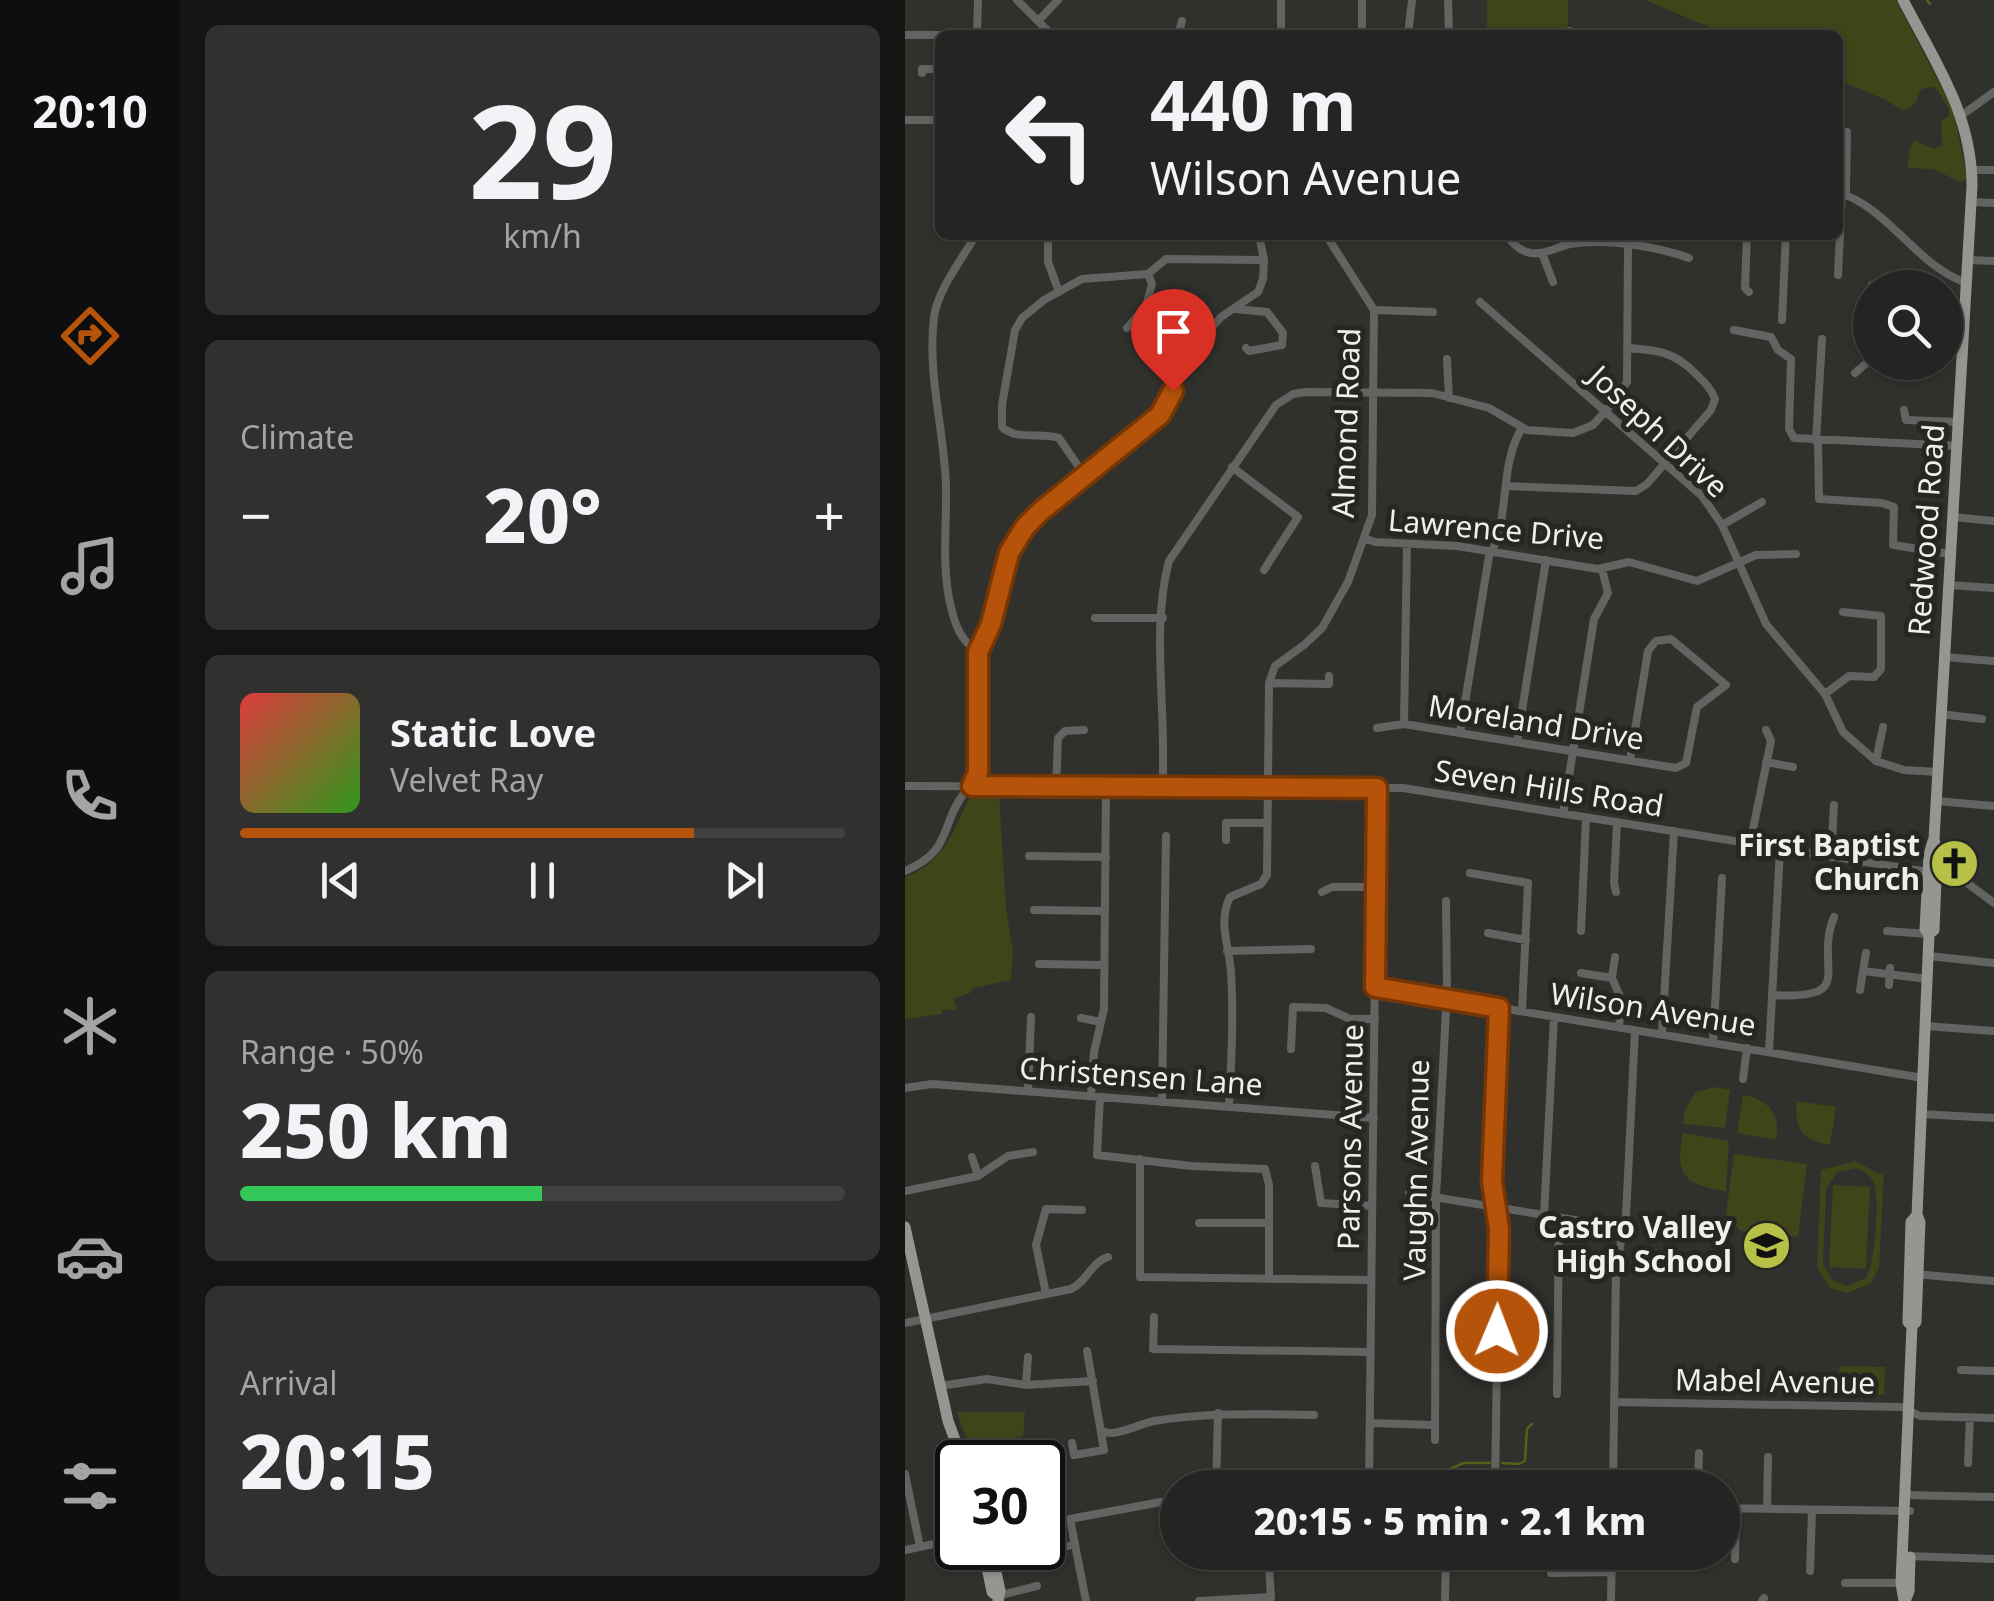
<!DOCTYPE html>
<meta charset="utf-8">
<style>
body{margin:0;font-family:"Noto Sans",sans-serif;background:#30302f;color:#f1f3f6;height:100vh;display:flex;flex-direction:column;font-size:38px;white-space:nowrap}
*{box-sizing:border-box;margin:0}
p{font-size:32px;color:#a3a4a5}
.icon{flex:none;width:55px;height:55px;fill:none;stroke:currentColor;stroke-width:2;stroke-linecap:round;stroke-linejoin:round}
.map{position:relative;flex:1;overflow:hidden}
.panel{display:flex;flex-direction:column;gap:25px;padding:25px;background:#141413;width:725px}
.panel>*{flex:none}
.banner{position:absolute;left:30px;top:30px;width:908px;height:210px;border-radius:15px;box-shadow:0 2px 8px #0004,0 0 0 2px #414140;background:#242422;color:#f1f3f6;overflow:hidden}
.fabs{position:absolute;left:948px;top:270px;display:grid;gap:20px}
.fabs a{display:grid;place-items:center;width:110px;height:110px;border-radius:50%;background:#242422;box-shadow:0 2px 8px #0004,0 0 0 2px #414140;font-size:50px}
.speed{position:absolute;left:30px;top:1440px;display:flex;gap:20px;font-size:50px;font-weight:700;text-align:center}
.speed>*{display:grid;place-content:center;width:130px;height:130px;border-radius:50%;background:#242422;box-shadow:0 2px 8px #0004,0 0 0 2px #414140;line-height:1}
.speed .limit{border:5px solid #111;border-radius:15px;background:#fff;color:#111}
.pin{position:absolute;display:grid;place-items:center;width:85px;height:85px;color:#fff;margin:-102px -42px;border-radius:50% 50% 50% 0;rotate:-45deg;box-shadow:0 0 10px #0007}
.pin .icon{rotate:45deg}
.me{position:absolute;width:110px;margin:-55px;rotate:1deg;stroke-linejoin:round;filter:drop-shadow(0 0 8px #0008)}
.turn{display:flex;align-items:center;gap:35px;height:210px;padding:0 50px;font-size:45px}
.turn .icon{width:130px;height:130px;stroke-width:2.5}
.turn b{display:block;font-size:70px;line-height:85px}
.big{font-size:75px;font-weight:800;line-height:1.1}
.panel .card{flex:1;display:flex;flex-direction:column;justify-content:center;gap:15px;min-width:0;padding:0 35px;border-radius:15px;background:#30302f}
.panel .dial{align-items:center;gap:0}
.dial b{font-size:130px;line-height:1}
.song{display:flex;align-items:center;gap:30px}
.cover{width:120px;height:120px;border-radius:15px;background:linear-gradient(135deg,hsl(0 70% 55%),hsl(110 70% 35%))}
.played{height:10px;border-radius:5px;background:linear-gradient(90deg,#b45309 75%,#414140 75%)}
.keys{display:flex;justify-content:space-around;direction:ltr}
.heat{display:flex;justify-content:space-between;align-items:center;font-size:55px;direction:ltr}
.charge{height:15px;border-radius:8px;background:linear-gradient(90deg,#34c759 50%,#414140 0)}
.trip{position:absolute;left:255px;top:1470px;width:580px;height:100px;border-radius:50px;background:#242422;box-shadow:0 2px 8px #0004,0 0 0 2px #414140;font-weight:800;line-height:100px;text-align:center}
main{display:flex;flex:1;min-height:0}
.tabs{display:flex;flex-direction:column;width:180px;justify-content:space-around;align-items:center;background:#0e0e0e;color:#a3a4a5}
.tabs .icon{width:70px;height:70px}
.tabs .selected{color:#b45309}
.tabs b{font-size:45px;color:#f1f3f6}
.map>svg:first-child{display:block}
.green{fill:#404419;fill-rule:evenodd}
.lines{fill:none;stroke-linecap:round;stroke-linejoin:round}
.stream{stroke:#5a5f15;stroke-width:2.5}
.minor{stroke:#636361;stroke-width:8}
.major{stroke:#959692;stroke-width:11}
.route-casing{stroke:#753606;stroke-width:25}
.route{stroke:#b45309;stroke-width:18}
.labels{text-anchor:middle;stroke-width:10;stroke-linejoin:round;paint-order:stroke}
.street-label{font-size:30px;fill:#efefed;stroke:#262623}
.poi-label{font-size:30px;font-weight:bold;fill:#efefed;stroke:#262623;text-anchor:end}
</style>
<main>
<nav class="tabs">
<b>20:10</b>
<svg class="icon selected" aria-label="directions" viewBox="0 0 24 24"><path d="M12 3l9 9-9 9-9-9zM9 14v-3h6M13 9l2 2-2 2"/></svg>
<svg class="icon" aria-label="music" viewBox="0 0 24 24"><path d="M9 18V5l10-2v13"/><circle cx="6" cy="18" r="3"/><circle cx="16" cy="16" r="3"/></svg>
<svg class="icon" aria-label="phone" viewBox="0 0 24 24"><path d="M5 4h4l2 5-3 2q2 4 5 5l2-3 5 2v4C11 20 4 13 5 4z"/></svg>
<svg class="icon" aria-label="climate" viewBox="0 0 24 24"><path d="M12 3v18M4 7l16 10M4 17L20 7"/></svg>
<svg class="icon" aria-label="car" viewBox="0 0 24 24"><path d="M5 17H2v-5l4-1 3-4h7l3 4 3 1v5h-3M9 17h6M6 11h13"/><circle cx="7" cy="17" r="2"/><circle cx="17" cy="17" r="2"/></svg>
<svg class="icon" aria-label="filters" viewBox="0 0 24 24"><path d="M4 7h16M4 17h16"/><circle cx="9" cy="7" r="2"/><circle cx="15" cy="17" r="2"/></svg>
</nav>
<section class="panel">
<div class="card dial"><b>29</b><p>km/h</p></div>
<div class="card"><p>Climate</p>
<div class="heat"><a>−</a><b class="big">20°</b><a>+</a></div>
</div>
<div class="card">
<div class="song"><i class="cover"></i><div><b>Static Love</b><p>Velvet Ray</p></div></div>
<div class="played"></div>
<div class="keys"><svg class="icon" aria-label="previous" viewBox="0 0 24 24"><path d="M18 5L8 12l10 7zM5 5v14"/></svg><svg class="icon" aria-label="pause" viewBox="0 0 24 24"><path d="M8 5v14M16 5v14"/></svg><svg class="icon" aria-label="next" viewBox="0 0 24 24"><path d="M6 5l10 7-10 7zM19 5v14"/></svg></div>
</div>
<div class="card"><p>Range · 50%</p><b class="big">250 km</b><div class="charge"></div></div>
<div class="card"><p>Arrival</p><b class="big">20:15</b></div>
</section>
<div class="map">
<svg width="1089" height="1601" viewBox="0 0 1089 1601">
<rect width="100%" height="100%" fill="#30302d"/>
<!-- green -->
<path class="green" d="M582,0H663V35H582Z
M740,0H991L1049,111L1062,179L1055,182L1028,169L1002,168L1005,148L1010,140L1028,149L1037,146L1036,121L1044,116V109L1030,87L1016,89L1010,104L998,111L981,100L933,80L932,35H823Z
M94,792L101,909L108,950L106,980L67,988V992L49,999L52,1010H37V1014L0,1019V877C38,864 49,830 65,796L70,793Z
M810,1087L825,1090L820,1128L778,1124L780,1109L791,1092Z
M838,1095C864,1100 876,1113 871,1140L832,1133Z
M892,1101L931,1107L925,1145C898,1141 888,1128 892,1101Z
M778,1133L824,1141L821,1191C780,1185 769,1176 778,1133Z
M829,1154L902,1164L893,1237L835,1231L821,1213Z
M951,1161L971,1173H979L974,1268L965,1284L942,1293L925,1288L912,1267L916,1170ZM951,1168C959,1171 965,1174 969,1183C975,1198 970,1265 961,1278L943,1286L928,1281L918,1264L921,1190L932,1172Z
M928,1185L965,1187L961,1269L924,1267Z
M934,1366L980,1367L979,1395L933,1394Z
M52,1412H120L118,1437L105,1438L109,1462H100L92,1442L64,1447Z"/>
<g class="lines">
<!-- stream -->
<path class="stream" d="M1022,0L1025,4
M597,1463L614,1464L620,1461L622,1429L627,1424
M523,1471H540L559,1463H585"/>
<!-- minor -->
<path class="minor" d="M112,0L147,35
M376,0V35
M457,0V35
M543,0L544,35
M133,21L153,0
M665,31L666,35
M0,35H35
M72,35L73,0
M273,35L277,21
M503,35L507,0
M17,73V69H35
M1057,115L1089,92
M0,120H35
M1067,170H1089
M932,192C984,207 1012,267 1062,283
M941,194L942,132
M1067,202L1089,203
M71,235C57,259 33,289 29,317C22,374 39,429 41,485C42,525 36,568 46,607C50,625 56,641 73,652
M143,235V262L154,292
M602,235C608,245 615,251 626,253C640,255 652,247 665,244C701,238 750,246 784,258
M842,235L840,288L844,292
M637,253L648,282
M1065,260L1089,261
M933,275L937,193
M967,285V288
M575,302L797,496L817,525L861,624L920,694L938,732L971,761L999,770L1032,772
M330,309L362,312L378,333L377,345L344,351L341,348
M469,310L528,312
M877,320L881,235
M1040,325L1060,326
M222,328L241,306L247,284L243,274
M829,330L866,337L873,350L886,359L884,429L889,438L1052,446
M542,359L544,398
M950,373L965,360
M999,410L1001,420L1054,422
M911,441L917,339
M913,441L914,499L977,503L989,507L988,545L1045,554
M327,467L393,517L359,570
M180,476L154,438C135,432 112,441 97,427V405L110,330L117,318L139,300L177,279L243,274L261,259L359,260
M601,486L731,491L742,484L806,410L810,399C806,388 799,382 790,373C769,352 753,350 723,348
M1048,517L1089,521
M817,525L857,502
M459,538L470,542L552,546L693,569L724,562L792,581L851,555L891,554
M1043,585L1089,588
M190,618H258
M1038,657L1089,661
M364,683L424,684V676
M920,694L944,676L969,677L976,669V616L938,612
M1035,714L1077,719
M499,724L502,544
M472,728L499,724L771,768L781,763L792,707L821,685L766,639L751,641L743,651L725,760
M555,733L584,556C606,522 593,466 617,428
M612,742L641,560
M971,761L978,727
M861,762L888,767
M0,786L498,788L1036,874L1062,883L1089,903
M151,787L153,738L160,731L179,730
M257,792C263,720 245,630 264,561L371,405L388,394L400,392L527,393L584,408L622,430L668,433L688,425L712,398L722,382L723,245
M1031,801L1089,806
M658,814L689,619L703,593L697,569
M321,840V823H362
M845,844L866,741L861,730
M124,856L201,857
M926,857L929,805
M0,871C49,850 34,825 60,792C64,788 69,785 72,780L73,652L85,625L104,553L120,527L136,511L255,415L291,346L316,317L353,292L358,279L359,260L354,235
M565,873L623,883L617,1011
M417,892L427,887H471
M711,892L709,883L712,822
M129,910L200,911
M676,931L681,818
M982,931L1022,934
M583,933L621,940
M322,951L406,949
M1024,956L1089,963
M710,957L707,978L717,1001L714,1026
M134,964L199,965
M958,971L961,953
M676,973L707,978
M984,985L985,968
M470,987L1018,1078
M955,990L958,971L1023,979
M867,995C955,1000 908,968 929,917
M176,1018L196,1022
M1020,1026L1089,1031
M757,1034L769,831
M808,1043L817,878
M386,1049L388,1007L421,1008L445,1019H470
M864,1052L875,849
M838,1079L842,1048
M0,1088L27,1084L469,1118
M123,1091L126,1017
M186,1096L189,1052L199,1009L201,787
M195,1097L192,1155L286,1166L360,1169L364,1185V1279
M257,1102L261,836
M324,1107C326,1063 329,1018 326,974C325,946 312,924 325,897L356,884L362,875L364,683L370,666L399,645L417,628L443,582L467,515L469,310L421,235
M1016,1114L1089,1118
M67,1157L73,1176
M235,1159V1277L466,1280
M410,1166L416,1203L467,1206
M0,1191L73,1176L103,1156L128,1152
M504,1193L719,1228
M639,1216L649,1017
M294,1223H364
M1009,1274L1089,1281
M141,1294L131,1245L141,1209L177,1210
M249,1317L248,1349L466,1352
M0,1323L166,1289C182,1282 186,1262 203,1257
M1056,1370L1089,1371
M121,1385L123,1357
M35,1386L82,1379L121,1385L188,1381
M652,1394L654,1218
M709,1402L997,1407L1015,1416L1089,1418
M465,1423L528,1425
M197,1431C210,1438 233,1424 249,1421C303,1412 355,1414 409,1415
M530,1440L531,1197L542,992L541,901
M167,1443L169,1455L199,1450L182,1351
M1063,1463L1065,1418
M0,1474L15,1547
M311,1488L313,1413
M464,1488L472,788
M590,1488L594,1229L587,1181L594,1008
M708,1488L711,1268L721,1216L730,1030
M793,1488L794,1453
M999,1495L1089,1497
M818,1508L1005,1511
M862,1508L863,1457
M165,1519L181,1601
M138,1524L256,1502H272
M0,1550L52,1539
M363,1552L366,1598
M1002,1556L1089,1559
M311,1557V1552
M830,1559L831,1508
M113,1560L170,1544
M905,1571L907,1510
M646,1573L707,1572
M940,1583H996
M92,1596L132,1586
M294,1601L366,1597
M540,1601L541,1552
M706,1601L707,1552
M857,1601L859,1598"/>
<!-- major -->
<path class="major" d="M998,0C1030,62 1067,114 1067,186L1029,839L1032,856L1029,930L1024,934L1012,1215L1015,1222L1011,1322L1007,1326L996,1583L999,1601
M1024,934L1020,929L1024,855L1028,841
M0,1227L43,1421L58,1462
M1007,1326L1003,1322L1006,1222L1012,1215
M78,1548L87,1592L92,1596
M86,1548L95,1591L93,1601
M1000,1601L1004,1591L1005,1557"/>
</g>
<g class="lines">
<defs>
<path id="route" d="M268,391L255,415L136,511L120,527L104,553L86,624L73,652V772L67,786L472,788L470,987L594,1008L587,1181L594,1229L592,1331"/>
</defs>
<!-- route casing -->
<use href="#route" class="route-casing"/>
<!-- route -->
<use href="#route" class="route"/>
</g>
<!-- icons -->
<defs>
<symbol id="church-disc" viewBox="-11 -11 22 22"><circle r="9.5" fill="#b7c147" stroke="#262623"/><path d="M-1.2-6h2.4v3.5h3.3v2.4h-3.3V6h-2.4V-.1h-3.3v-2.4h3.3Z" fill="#111"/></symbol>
<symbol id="school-disc" viewBox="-11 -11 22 22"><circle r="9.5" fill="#b7c147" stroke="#262623"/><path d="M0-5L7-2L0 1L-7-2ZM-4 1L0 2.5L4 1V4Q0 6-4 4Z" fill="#111"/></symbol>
</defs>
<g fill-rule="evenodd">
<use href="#church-disc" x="1022" y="836" width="55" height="55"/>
<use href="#school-disc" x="834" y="1218" width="55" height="55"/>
</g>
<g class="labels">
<!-- street labels -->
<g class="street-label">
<text transform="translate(442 423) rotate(-88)" y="10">Almond Road</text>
<text transform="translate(753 432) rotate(43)" y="10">Joseph Drive</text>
<text transform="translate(591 530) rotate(5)" y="10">Lawrence Drive</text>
<text transform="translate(1022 530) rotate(-86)" y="10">Redwood Road</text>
<text transform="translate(631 723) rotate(9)" y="10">Moreland Drive</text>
<text transform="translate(644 789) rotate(9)" y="10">Seven Hills Road</text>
<text transform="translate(748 1010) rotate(9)" y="10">Wilson Avenue</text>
<text transform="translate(236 1077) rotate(4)" y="10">Christensen Lane</text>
<text transform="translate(446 1137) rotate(-89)" y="10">Parsons Avenue</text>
<text transform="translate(512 1170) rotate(-89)" y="10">Vaughn Avenue</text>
<text transform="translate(870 1382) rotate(1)" y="10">Mabel Avenue</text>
</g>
<!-- poi labels -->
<g class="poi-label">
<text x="1015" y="856">First Baptist<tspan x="1015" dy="34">Church</tspan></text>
<text x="827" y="1238">Castro Valley<tspan x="827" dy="34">High School</tspan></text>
</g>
</g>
</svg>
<div class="fabs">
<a><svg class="icon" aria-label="search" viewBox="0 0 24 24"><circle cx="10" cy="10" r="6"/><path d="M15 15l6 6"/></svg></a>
</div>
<div class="speed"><div class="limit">30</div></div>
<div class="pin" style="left:268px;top:391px;background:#d93025"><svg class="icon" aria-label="arrive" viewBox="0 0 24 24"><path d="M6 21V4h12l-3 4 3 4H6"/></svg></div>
<svg class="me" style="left:592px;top:1331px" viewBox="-20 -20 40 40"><circle r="17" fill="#b45309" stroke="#fff" stroke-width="3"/><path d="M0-11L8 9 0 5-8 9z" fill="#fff"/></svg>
<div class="trip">20:15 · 5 min · 2.1 km</div>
<div class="banner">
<div class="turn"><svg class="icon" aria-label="left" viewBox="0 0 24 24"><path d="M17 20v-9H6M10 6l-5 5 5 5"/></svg><div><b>440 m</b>Wilson Avenue</div></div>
</div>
</div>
</main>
